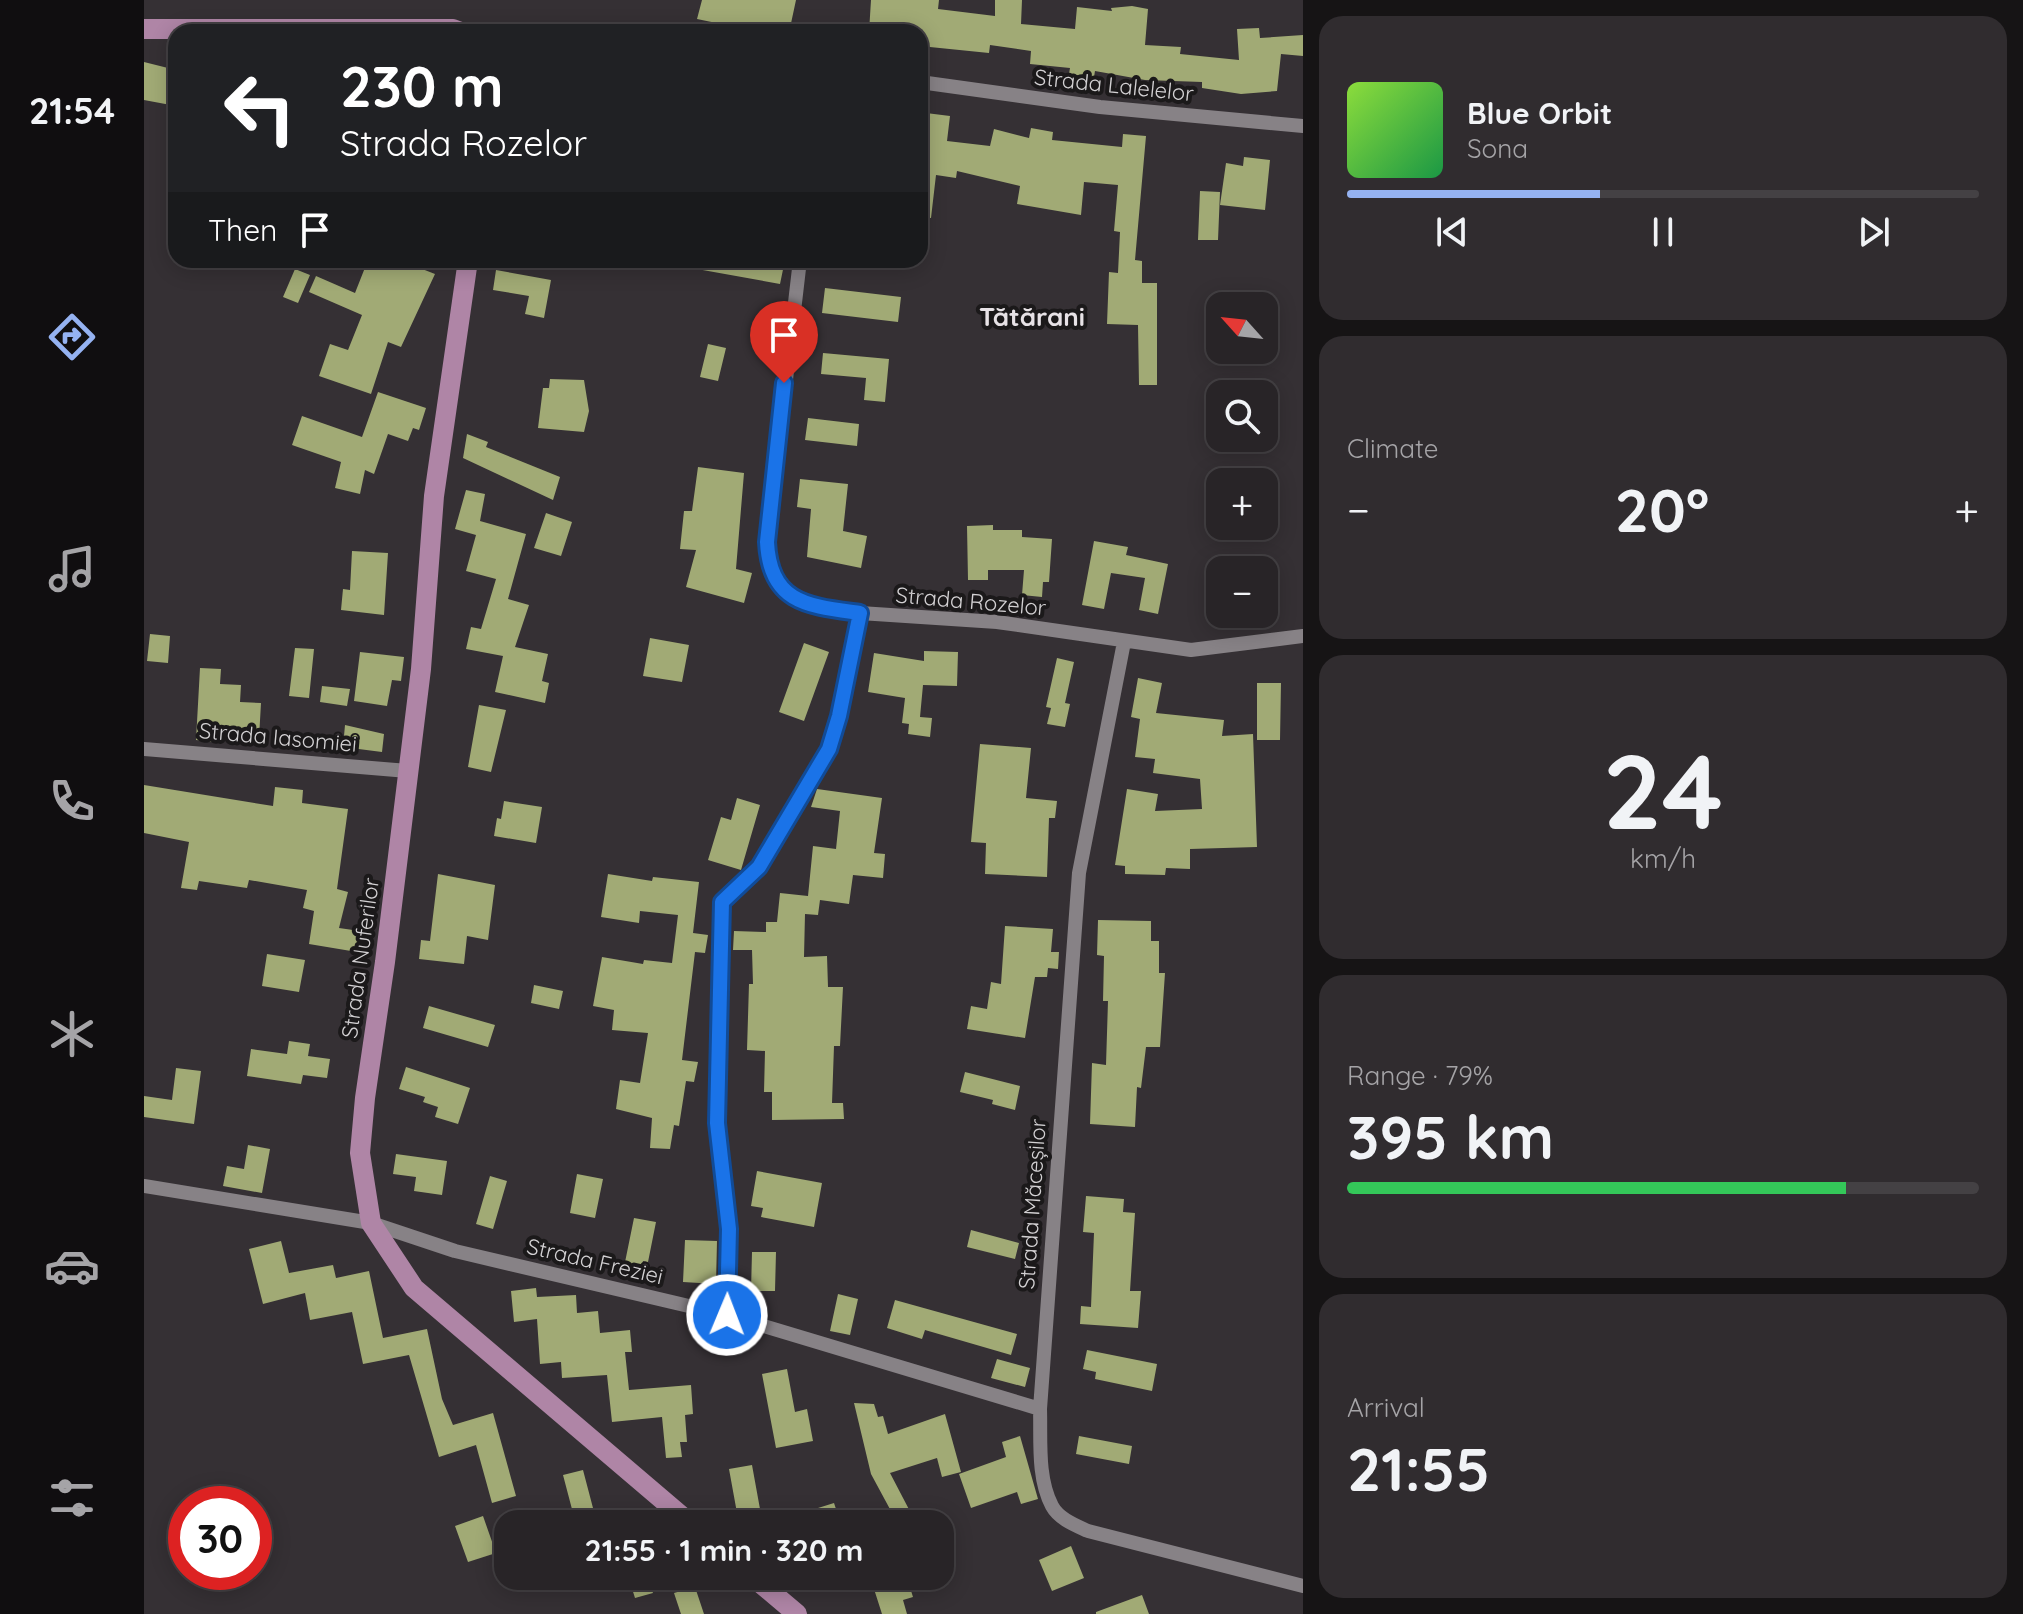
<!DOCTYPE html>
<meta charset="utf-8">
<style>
body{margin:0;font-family:Quicksand,sans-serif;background:#302c2f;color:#f1f3f6;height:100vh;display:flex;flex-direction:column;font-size:30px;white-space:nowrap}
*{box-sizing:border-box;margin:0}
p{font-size:26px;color:#a5a4a7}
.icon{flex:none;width:44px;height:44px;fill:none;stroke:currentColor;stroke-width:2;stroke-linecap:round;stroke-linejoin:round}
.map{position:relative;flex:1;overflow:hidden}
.sheet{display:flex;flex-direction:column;gap:16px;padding:16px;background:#161415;width:720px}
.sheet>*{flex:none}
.guide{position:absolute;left:24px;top:24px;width:760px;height:244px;border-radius:24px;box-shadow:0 4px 20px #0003,0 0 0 2px #444144;background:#202124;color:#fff;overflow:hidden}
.needle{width:52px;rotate:297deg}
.tools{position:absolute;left:1062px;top:292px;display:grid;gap:16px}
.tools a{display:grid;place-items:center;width:72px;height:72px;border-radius:16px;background:#282427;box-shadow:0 4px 20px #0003,0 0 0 2px #444144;font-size:40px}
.speed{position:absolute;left:24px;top:1486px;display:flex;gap:16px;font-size:40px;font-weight:700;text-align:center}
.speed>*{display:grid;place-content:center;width:104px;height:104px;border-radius:50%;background:#282427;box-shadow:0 4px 20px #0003,0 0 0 2px #444144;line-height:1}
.speed .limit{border:12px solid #d22;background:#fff;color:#111}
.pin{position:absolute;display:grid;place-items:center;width:68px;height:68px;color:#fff;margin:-82px -34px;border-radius:50% 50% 50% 0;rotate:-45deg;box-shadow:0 0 8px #0007}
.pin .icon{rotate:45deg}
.me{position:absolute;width:88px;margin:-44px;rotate:1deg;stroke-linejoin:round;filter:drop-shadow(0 0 6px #0008)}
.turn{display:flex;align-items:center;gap:28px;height:168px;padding:0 40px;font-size:36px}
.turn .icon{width:104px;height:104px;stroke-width:2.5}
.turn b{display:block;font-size:56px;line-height:68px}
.then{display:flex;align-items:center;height:76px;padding:0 40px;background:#0003;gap:16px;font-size:30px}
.big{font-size:60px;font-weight:800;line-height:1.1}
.sheet .card{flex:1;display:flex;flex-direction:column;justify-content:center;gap:12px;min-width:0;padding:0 28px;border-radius:24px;background:#302c2f}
.sheet .dial{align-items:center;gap:0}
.dial b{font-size:104px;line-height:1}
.song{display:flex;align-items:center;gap:24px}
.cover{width:96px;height:96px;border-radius:12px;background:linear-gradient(135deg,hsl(90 70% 55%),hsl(140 70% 35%))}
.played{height:8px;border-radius:4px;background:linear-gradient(90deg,#95b2f1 40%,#444144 40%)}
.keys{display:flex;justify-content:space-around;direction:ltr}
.heat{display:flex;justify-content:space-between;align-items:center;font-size:44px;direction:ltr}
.charge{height:12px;border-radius:6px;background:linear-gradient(90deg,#34c759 79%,#444144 0)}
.trip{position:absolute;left:350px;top:1510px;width:460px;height:80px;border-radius:24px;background:#282427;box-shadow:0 4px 20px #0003,0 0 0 2px #444144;font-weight:800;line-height:80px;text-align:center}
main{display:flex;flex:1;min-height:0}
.tabs{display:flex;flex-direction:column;width:144px;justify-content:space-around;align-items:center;background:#100e10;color:#a5a4a7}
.tabs .icon{width:56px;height:56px}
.tabs .current{color:#95b2f1}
.tabs b{font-size:36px;color:#f1f3f6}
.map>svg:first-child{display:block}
.building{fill:#a1aa75}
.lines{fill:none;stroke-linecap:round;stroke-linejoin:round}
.minor{stroke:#878286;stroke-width:14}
.major{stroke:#af85a6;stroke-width:20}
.route-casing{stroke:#114b97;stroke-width:20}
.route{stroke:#1a73e8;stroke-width:14}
.labels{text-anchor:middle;stroke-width:8;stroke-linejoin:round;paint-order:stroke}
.street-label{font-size:22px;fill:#d3d1d3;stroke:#1b191a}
.quarter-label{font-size:26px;font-weight:bold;fill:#e7e2e6;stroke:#1b191a}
</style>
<main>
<nav class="tabs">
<b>21:54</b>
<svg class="icon current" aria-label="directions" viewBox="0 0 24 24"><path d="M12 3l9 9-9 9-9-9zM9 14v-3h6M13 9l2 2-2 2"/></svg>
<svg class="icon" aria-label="music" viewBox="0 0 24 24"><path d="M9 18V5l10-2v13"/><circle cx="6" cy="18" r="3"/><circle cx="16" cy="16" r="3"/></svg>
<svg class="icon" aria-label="phone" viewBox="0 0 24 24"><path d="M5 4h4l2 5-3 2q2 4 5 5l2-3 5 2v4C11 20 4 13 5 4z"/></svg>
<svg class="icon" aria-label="climate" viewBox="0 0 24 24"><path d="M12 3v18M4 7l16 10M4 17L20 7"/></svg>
<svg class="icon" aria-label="car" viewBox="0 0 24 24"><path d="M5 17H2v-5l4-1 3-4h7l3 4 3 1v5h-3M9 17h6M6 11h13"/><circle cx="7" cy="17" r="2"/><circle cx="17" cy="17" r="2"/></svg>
<svg class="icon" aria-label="filters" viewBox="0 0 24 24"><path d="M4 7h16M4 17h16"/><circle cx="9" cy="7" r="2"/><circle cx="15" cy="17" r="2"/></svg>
</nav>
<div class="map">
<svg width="1159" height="1614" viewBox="0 0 1159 1614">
<rect width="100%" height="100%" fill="#353034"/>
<!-- building -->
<path class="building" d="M558,0H652L646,28L641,27L640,32H616L553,19Z
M727,0H795L794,9L851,16V0H878L877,24L931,29L933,7L968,11L967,8L988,6L1004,9L1001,45L1037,47L1036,54L1095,60L1093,29L1115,28L1116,38L1159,35V56L1137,54L1133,91L1097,94L1058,88V82L1001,80L951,71L950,77L925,74L926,68L886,64L887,51L846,45L845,53L776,46V32H725Z
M0,62L32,70V106L0,100Z
M782,113L806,116L803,141L846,146L850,129L885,138L887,128L909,132L908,140L978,147L979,134L1002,136L991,260L998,261V283H1013V385H995L994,325L963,324L965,272L974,273L976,232L970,231L974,185L940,182L937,215L873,204L876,186L813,171L812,178L792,175L787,218L776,217V160Z
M1100,157L1126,160L1121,210L1076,205L1082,163L1099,166Z
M1056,191L1076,192L1074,240H1054Z
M224,260H255L291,274L257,347L244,342L227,394L175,376L186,344L204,350L218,315L165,292L172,276L211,293Z
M554,260H641L636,284L553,269Z
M151,269L166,275L154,303L139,297Z
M352,270L407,280L400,318L381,314L385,296L349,290Z
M681,288L757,297L754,322L678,313Z
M564,344L582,348L574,381L556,377Z
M679,353L745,359L741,402L720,400L722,378L677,374Z
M406,379L440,380L445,411L440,432L394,428L399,388H405Z
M234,392L282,408L275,430L269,428L264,441L244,434L230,474L221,470L216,494L191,488L197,462L148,445L158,416L218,437Z
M664,418L715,424L713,446L661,440Z
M323,434L344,442L342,447L416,477L409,500L319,458Z
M554,467L600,473L592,569L608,573L600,603L542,587L552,550L536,549L540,511H548Z
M656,479L704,484L699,531L723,536L717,568L663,557L667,509L653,507Z
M322,490L341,494L336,521L382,534L364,599L385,605L371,647L404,654L398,681L405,683L401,703L351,692L359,656L322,649L327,627L337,629L352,579L322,571L332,535L311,529Z
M402,513L428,522L417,556L390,548Z
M849,525V530H878V537L908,539L905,582H899L898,597L878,595L880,570H844V580H824L823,526Z
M950,541L984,547L982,555L1024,564L1014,614L995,610L1001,578L967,573L960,609L938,605Z
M208,551L244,553L240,615L197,610L199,589L206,590Z
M6,634L26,636L24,663L3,661Z
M506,638L545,645L538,682L499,676Z
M660,643L685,652L660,721L635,712Z
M151,648L170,649L165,698L145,696Z
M780,651L814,652L813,686L779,685L776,717L788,718L786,737L764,734L765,724L758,723L761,698L724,692L730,653L780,661Z
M216,652L260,657L257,681L248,680L243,706L210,701Z
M913,658L930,662L921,703L926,704L921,727L903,724L907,708L902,707Z
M56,668L77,669L76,684L97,685L96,702L117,703L115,738L73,735L72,742L52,740Z
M994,678L1018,683L1012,713L1080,720L1078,736L1109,734L1113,847L1046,849V869L1022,868L1021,875L981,874V866L971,865L983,789L1014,794L1011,811L1058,809L1056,779L1009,773L1011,759L991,757L996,719L987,717Z
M1113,683H1137L1136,740H1113Z
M178,686L206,689L203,706L176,702Z
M335,705L362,710L347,772L324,767Z
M201,725L240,734L238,752L199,747Z
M836,744L887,748L882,798L913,801L911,818H905L903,877L841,874L842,843L827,842Z
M0,785L129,806L131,787L159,790L158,803L204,809L193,889L204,892L195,928L216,931L213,952L165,944L170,911L159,908L163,890L105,880L103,888L55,881L53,890L37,888L45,842L0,833Z
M673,789L738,798L730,853L741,854L739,878L709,875L705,904L676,900L674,915L661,914L660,957L683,956L684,987H699L696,1046H690L688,1103H699L700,1119L628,1120V1092H620L621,1051L603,1050L605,984H609L608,950H589L590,931L622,932V922H633L636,893L664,896L669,846L692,849L696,811L667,807Z
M593,798L616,805L597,870L564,860L577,817L587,820Z
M360,801L398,807L392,843L350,836L353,818L357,819Z
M294,874L351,885L344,940L323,936L320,964L275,959L277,940L286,941Z
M464,874L508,881L509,877L555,882L549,933L564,935L561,953L551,952L538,1060L554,1062L550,1082L542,1081L535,1126L530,1125L526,1149L506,1148L508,1118L472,1109L476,1080L496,1083L504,1033L468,1030L470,1010L449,1006L458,957L499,964L500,960L528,963L534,915L496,911L495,923L457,917Z
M954,920L1007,921V941H1015V973H1021L1016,1047H1002L997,1088L993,1087L991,1127L946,1124L948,1063L962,1065L964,1001H959L960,956L953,955Z
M861,926L909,929L907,952H915L914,969L904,968L903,977H891L881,1038L823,1029L827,1006L843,1009L847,982L857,984Z
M123,954L161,960L155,992L118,986Z
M390,985L419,991L415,1009L387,1003Z
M285,1006L351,1025L344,1047L279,1028Z
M145,1041L166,1044L164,1056L186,1059L183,1078L159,1075L157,1084L103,1076L107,1049L143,1054Z
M262,1067L326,1088L314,1124L291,1117L294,1107L279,1102L281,1097L255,1089Z
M32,1068L57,1071L50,1124L0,1117V1096L28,1100Z
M821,1072L876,1086L871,1110L848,1104L849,1100L816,1092Z
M104,1145L126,1149L118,1193L79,1186L83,1166L100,1169Z
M252,1154L303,1161L298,1195L270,1191L272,1177L249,1174Z
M613,1171L678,1183L670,1227L617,1217L619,1208L607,1206Z
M433,1174L459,1179L451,1218L426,1213Z
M346,1176L363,1181L349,1229L332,1224Z
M942,1196L980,1199L979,1212L991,1213L986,1291H997L994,1328L936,1324L937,1306L947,1307L950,1233L939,1232Z
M490,1218L512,1222L504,1262L499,1261L496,1275L479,1272Z
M827,1230L875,1243L871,1259L823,1247Z
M541,1240L573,1241L572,1284L539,1282Z
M137,1241L145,1273L189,1265L192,1278L225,1271L239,1338L283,1329L298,1399L309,1425L349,1413L372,1496L348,1503L332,1445L295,1457L265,1355L219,1364L208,1312L166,1320L161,1293L119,1304L105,1249Z
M608,1252H632L631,1291H607Z
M392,1288L393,1297L432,1295L433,1313L454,1311L456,1333L486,1330L488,1352H481L485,1390L547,1385L549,1414L541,1415L543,1442H536L538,1457L522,1458L518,1417L468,1422L463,1375L418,1378L417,1362L396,1364L393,1319L370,1322L367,1291Z
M694,1294L714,1299L706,1335L686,1331Z
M751,1300L873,1334L867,1355L781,1330L778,1339L743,1328Z
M943,1350L1013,1364L1008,1391L951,1379L952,1372L939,1369Z
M853,1359L886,1368L881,1387L847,1378Z
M643,1369L651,1412L663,1409L669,1441L632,1448L618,1374Z
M710,1403L730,1404L734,1417L739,1416L744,1434L801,1414L817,1472L798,1477L793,1458L746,1473L770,1519L760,1524H754L727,1474Z
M876,1436L894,1499L877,1504L873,1492L827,1508L815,1474L862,1457L858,1442Z
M935,1436L988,1446L985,1464L932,1454Z
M608,1465L618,1520L595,1524L585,1469Z
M439,1470L449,1508L429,1513L419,1475Z
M690,1503L697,1524H680L674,1508Z
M339,1516L352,1553L324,1562L311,1526Z
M927,1546L940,1578L908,1591L895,1560Z
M484,1576H503L509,1593L491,1598Z
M763,1578L769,1597L759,1600L763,1614H738L730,1589Z
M551,1587L560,1614H537L530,1593Z
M998,1595L1005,1614H952V1612Z"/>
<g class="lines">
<!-- minor -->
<path class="minor" d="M368,32L390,29L422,32
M776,82L956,107L1159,126
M656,260L623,542L624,565L632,583L650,598L669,607L716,613L853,622L1047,650L1159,636
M980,642L935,873L896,1409C897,1439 893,1478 908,1506C915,1519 931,1525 944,1531L1159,1586
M0,749L264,771
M0,1186L227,1223L311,1251L583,1315L896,1409
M583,1315L585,1229L573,1123L578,902L615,867L685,749L695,716L716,613"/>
<!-- major -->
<path class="major" d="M0,29H309L317,32
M324,260L290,496L277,669L241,962L221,1098L216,1153L227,1223L270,1288L547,1524
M608,1576L653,1614"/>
</g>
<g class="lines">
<defs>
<path id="route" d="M583,1315L585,1229L573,1123L578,902L615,867L685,749L695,716L716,613C665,606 626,604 623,542L640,383"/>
</defs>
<!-- route casing -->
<use href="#route" class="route-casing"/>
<!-- route -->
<use href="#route" class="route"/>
</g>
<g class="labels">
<!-- street labels -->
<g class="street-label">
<text transform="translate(970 85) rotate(6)" y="8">Strada Lalelelor</text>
<text transform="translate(827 601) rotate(5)" y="8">Strada Rozelor</text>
<text transform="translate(134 737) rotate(5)" y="8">Strada Iasomiei</text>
<text transform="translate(216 958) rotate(-82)" y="8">Strada Nuferilor</text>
<text transform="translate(888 1204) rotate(-86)" y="8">Strada Măceșilor</text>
<text transform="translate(451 1261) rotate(13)" y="8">Strada Freziei</text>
</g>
<!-- quarter labels -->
<g class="quarter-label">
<text x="888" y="326">Tătărani</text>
</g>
</g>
</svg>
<div class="tools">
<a><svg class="needle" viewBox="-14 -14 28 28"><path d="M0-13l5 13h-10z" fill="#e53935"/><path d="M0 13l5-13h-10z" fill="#a5a4a7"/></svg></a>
<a><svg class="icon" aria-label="search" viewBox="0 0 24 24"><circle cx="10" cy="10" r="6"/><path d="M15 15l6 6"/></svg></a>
<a>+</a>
<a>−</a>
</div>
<div class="speed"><div class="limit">30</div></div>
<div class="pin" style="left:640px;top:383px;background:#d93025"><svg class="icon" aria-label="arrive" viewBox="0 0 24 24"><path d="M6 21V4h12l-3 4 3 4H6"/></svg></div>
<svg class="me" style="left:583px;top:1315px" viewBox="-20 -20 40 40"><circle r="17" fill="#1a73e8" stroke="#fff" stroke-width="3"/><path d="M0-11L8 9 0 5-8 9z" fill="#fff"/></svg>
<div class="trip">21:55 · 1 min · 320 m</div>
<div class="guide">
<div class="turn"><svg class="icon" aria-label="left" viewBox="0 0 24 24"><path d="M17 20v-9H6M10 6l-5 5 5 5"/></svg><div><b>230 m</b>Strada Rozelor</div></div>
<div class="then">Then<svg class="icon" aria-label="arrive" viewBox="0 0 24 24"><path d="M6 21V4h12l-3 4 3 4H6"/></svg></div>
</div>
</div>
<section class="sheet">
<div class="card">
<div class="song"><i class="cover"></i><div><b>Blue Orbit</b><p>Sona</p></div></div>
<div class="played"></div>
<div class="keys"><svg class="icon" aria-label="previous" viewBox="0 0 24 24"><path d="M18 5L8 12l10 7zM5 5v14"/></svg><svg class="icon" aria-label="pause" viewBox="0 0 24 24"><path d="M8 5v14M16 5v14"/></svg><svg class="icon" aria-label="next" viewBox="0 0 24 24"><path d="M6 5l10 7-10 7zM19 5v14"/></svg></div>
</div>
<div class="card"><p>Climate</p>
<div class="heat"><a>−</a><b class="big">20°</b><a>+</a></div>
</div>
<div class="card dial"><b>24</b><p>km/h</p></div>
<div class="card"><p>Range · 79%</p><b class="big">395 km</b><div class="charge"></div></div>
<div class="card"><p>Arrival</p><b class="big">21:55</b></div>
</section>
</main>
